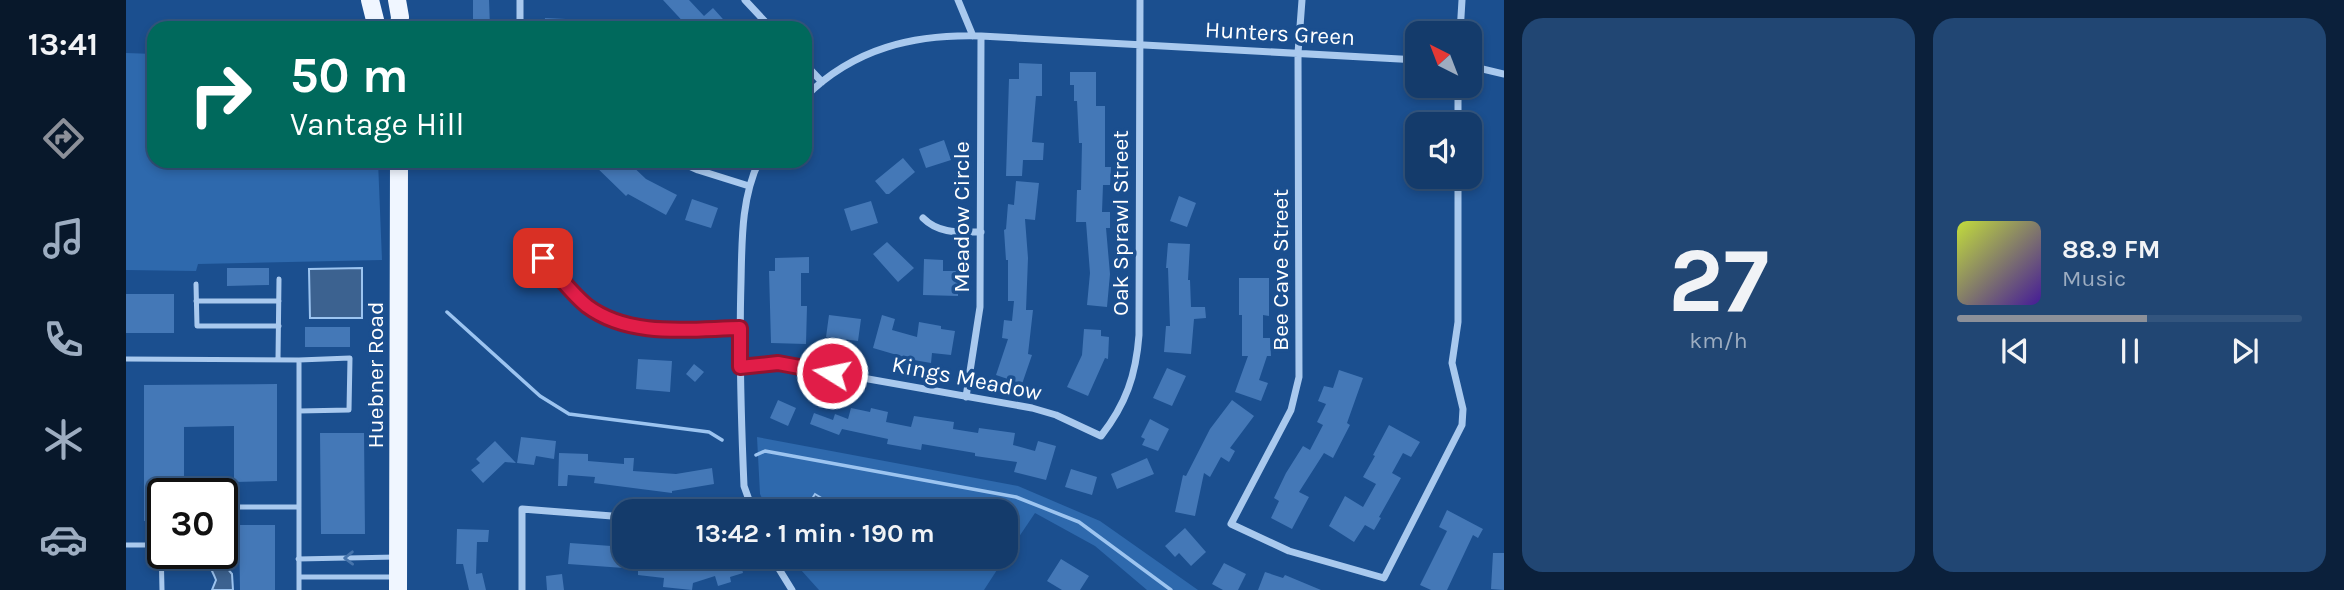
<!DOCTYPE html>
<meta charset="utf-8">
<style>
body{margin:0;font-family:Karla,sans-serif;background:#214673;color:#f1f3f6;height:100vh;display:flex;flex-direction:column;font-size:26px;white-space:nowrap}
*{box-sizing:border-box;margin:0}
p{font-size:23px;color:#9dadc1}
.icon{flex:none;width:38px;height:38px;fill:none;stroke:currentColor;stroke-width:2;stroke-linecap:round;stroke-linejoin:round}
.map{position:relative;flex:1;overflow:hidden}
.side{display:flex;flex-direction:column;gap:18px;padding:18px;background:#0b203b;width:840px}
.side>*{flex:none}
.guide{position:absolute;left:21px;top:21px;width:665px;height:147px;border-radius:21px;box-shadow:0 4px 10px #0003,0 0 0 2px #33557e;background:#00695c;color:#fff;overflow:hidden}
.needle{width:46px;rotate:318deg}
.buttons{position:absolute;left:1279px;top:21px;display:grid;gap:14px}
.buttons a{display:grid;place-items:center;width:77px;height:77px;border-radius:14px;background:#143b6b;box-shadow:0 4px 10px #0003,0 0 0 2px #33557e;font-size:35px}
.speed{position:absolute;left:21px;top:478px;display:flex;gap:14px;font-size:35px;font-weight:700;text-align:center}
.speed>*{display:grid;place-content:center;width:91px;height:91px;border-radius:50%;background:#143b6b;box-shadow:0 4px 10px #0003,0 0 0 2px #33557e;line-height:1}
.speed .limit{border:4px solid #111;border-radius:10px;background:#fff;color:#111}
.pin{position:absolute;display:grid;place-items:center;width:60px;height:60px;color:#fff;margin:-30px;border-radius:14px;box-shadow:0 4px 10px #0006}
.me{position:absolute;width:77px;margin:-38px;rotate:280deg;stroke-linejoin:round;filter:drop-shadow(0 0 5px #0008)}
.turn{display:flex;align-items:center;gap:24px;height:147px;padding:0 28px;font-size:32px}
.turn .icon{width:91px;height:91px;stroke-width:2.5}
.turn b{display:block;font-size:49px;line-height:60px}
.side .card{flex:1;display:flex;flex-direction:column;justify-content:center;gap:10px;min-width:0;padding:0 24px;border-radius:21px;background:#214673}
.side .dial{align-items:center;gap:0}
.dial b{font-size:91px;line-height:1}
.song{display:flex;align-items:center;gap:21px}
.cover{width:84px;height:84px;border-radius:10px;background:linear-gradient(135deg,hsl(70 70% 55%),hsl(260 70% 35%))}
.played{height:7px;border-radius:4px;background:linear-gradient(90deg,#8c9099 55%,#33557e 55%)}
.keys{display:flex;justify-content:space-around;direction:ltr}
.side .tiles{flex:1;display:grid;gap:18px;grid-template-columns:repeat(2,1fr)}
.trip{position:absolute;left:486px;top:499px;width:406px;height:70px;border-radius:21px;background:#143b6b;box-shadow:0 4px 10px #0003,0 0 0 2px #33557e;font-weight:700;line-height:70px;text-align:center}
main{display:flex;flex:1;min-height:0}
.menu{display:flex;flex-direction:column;width:126px;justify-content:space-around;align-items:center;background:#08182b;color:#9dadc1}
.menu .icon{width:49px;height:49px}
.menu .active{color:#8c9099}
.menu b{font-size:32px;color:#f1f3f6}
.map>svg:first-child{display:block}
.green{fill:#2e69ad}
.water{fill:#3c6290;stroke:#9cc4f0;stroke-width:2}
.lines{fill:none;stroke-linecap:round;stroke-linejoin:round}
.stream{stroke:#9cc4f0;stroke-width:3.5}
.building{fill:#4478b7}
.service{stroke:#a9c9ee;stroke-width:5}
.minor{stroke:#a9c9ee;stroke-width:7}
.primary{stroke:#f0f6ff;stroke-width:18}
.oneway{stroke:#4674ac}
.route-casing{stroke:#92132f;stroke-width:18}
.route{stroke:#e11d48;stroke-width:12}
.labels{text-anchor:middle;stroke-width:7;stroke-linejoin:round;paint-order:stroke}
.street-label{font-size:23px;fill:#fff;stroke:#1b4f8f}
</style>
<main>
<nav class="menu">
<b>13:41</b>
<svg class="icon active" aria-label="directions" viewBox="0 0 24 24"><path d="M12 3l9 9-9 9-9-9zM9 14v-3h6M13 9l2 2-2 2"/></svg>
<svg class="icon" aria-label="music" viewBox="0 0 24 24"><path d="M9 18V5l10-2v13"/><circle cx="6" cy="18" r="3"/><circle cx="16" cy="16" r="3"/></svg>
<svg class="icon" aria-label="phone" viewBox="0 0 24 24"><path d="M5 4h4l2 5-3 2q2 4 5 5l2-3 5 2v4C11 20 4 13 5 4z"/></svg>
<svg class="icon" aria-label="climate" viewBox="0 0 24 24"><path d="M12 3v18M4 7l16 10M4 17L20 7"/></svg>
<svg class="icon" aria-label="car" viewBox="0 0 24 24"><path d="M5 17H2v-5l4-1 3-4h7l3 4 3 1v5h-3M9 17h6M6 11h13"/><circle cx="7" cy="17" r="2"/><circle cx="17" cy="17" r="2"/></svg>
</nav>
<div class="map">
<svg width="1378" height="590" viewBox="0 0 1378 590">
<rect width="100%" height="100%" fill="#1b4f8f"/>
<!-- green -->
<path class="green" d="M0,53L28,54V161H252L256,260L72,264L70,271L0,270Z
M631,437L892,486L974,521L1072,590H1021L969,546L909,513L880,556V511H642L634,494Z
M666,557V556H880L858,590H693L675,570Z"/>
<!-- water -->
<path class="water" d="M236,268V318H184L183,269Z
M689,494L717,511H685L680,508Z
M93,555L104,559L101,568L106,574L107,590H86L90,580C82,560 83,574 93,555Z"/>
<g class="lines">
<!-- stream -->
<path class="stream" d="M321,312L414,396L443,414L583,432L596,440
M630,455L639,451L890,497L953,522L1045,590"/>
</g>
<!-- building -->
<path class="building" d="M347,0H363L364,28H347Z
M537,0H563L578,16L587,8L605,28H563Z
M419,18L440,19L439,28H418Z
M893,63L916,64V96H910L906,142L918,143L917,160H897L896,176H880L883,79H893Z
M944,72H970V106H979V167H985L984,185H977L976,212H984V228H980L984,274L981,307L961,305L964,273L960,222H950L951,190H955L956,143H953L951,101H948V85H944Z
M818,140L825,160L800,168L793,149Z
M777,158L789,172L763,194H760L749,181Z
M464,161H501L520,179L551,195L540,215L502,194L500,196Z
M890,181L913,183L909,220L899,219L902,258L900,310H907L902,354L906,355L896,384L870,375L882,339L876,338L878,320L886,321L888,301H882V260H880L878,230L880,229L882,204L888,205Z
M1053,196L1070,203L1061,227L1044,221Z
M566,199L592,208L585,228L559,220Z
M745,201L752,223L725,231L718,209Z
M761,242L788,268L772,282L747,254Z
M1042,243L1064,244L1062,280H1064L1065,307H1079L1080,318L1068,319L1065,354L1038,352L1040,326H1044L1042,268H1040Z
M683,257V273H675V306H681L680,344L645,343L643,271H649V258Z
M798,259L817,260V271H832V296L797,295Z
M101,268H143V285L101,286Z
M1113,278H1143V316L1137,315V338H1144L1145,356H1141L1133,380L1142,383L1135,401L1109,392L1122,356H1116V315H1113Z
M0,294H48V333H0Z
M703,315L735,319L732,341L700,337Z
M756,315L769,319L766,330L791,337L793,322L815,326V329L829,331L825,355L806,353L805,363L788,360L747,348Z
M179,327H224V347H179Z
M958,329L975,330V336L983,337L982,359L979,358L962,396L941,387L956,355Z
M512,359L546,361L544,392L510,389Z
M568,364L578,372L569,382L560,374Z
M1041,368L1060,376L1046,406L1027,398Z
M1213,370L1237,378L1221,423L1224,425L1207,458L1198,453L1173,492L1183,497L1166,529L1145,518L1153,501L1148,498L1160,473L1177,446L1184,450L1197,425L1191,422L1200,404L1192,401L1198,386L1207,388Z
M151,384V481L108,482V426L58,427V494H37V521H18V385Z
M652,400L670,408L662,426L644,418Z
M1106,400L1128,416L1104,448L1109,451L1103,462L1095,457L1084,477L1078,473L1069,516L1049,512L1057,475L1060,476L1084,429Z
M725,408L744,412L745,408L762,412L760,422L785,427L788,416L828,422L827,429L852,433L853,428L889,433L887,445L909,451L912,441L930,446L920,480L888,472L891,462L849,456V453L796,444L795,450L761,444L762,439L716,429L713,435L684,424L688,413L707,420L709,414L722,419Z
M1024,419L1043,429L1032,451L1016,445L1019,439L1015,437Z
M1263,425L1294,442L1285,457L1277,453L1266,473L1275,478L1253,517L1255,518L1248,530L1239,525L1228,542L1203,526L1219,496L1237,507L1250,484L1237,477L1249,456L1247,455Z
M194,433H238L239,534H195Z
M395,437L430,441L428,459L410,456L408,465L391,463Z
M369,441L390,463L379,462L357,483L345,470L354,463L350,459Z
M433,453L462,454V461L498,464V458H508L507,471L550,474L586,468L588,484L546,491V493L468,483L469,477L442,475L441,486H432Z
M1021,458L1028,474L991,489L985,474Z
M945,469L971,477L966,495L939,487Z
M1321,510L1357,529L1352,538L1347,535L1321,590H1305L1294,585L1321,531L1313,527Z
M113,525H149V590H114Z
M1059,528L1080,552L1065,566L1053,553L1049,557L1039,546Z
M331,529L363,530L362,542H351L350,574L356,573L360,590H343L337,564H330Z
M444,543L499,547V556H528V561L555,564L556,556H569L568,563L591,556H613L617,573L604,577L605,582L592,586L589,576L567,583L566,590L537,587L538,578L512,575V569L442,564Z
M1367,553H1378V590L1365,589Z
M935,559L963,576L954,590H936L921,581Z
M1098,563L1120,574L1112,590H1097L1086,584Z
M1139,572L1157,578L1159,575L1195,590H1132Z
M436,574L438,590H421L420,576Z"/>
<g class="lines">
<!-- service -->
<path class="service" d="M70,284L71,326H153
M70,301H153
M0,359L173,360V590
M152,359L153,279
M173,411L223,410L224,358L173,360
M114,507H173
M0,545H35L36,590
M172,559L270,557
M173,577H268"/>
<!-- minor -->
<path class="minor" d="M394,0V28
M619,0L645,28
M832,0L847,36
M1176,0L1172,53L1173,377L1165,410L1105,524L1163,551L1258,578L1336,425L1337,409L1326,363L1332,322V177
M1334,33L1336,0
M679,64L696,82
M1344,66L1378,74
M679,97C728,48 788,34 855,36L1292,60
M1332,124V86
M552,161L572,170L623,186
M797,218C813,234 833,232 855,232
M399,239C419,261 438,289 462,306C505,338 563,329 614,328
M614,367L652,363L906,408L930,415L975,436C1000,404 1010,375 1013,335L1014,0
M840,397L854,307L855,36
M627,511L618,486C615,418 613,350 615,282C616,241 615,199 633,161
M645,556L666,590
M396,590V509L499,517"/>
<!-- primary -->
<path class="primary" d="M244,0L251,28
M271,0L274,17L273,28
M272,590L273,161"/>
</g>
<!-- one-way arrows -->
<defs><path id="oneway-chevron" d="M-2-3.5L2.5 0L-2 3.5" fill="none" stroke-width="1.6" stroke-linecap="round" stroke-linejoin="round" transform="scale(1.75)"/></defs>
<use class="oneway" href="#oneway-chevron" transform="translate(223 558) rotate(179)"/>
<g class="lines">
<defs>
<path id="route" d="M417,258C431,274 445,293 461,306C504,338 563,329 614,328V367L652,363L706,373"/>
</defs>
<!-- route casing -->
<use href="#route" class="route-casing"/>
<!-- route -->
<use href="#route" class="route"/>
</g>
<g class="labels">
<!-- street labels -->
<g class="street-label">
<text transform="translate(1154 33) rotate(3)" y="8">Hunters Green</text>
<text transform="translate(835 217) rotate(-90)" y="8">Meadow Circle</text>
<text transform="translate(994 223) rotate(-90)" y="8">Oak Sprawl Street</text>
<text transform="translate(1154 270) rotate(-90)" y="8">Bee Cave Street</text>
<text transform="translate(249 375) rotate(-90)" y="8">Huebner Road</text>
<text transform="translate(841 378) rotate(11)" y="8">Kings Meadow</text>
</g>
</g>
</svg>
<div class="buttons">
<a><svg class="needle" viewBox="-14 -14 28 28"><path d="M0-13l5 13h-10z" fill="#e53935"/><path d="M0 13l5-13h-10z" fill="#9dadc1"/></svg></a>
<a><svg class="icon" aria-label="sound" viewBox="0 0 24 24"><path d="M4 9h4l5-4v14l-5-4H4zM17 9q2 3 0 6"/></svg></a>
</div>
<div class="speed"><div class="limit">30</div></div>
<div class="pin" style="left:417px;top:258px;background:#d93025"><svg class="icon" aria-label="arrive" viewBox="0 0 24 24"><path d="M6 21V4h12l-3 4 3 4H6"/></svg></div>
<svg class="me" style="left:706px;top:373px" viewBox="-20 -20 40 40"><circle r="17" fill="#e11d48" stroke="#fff" stroke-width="3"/><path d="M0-11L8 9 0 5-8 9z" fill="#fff"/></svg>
<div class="trip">13:42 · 1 min · 190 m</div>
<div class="guide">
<div class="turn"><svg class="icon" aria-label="right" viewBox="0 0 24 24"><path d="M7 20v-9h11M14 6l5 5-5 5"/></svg><div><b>50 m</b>Vantage Hill</div></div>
</div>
</div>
<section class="side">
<div class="tiles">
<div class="card dial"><b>27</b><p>km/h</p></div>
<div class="card">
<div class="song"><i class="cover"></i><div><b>88.9 FM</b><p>Music</p></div></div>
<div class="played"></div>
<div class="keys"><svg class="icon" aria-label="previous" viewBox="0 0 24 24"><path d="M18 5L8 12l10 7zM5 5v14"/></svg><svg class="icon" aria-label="pause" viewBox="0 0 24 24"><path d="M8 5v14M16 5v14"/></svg><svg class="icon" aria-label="next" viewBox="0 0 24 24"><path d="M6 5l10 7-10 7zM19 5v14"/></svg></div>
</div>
</div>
</section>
</main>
